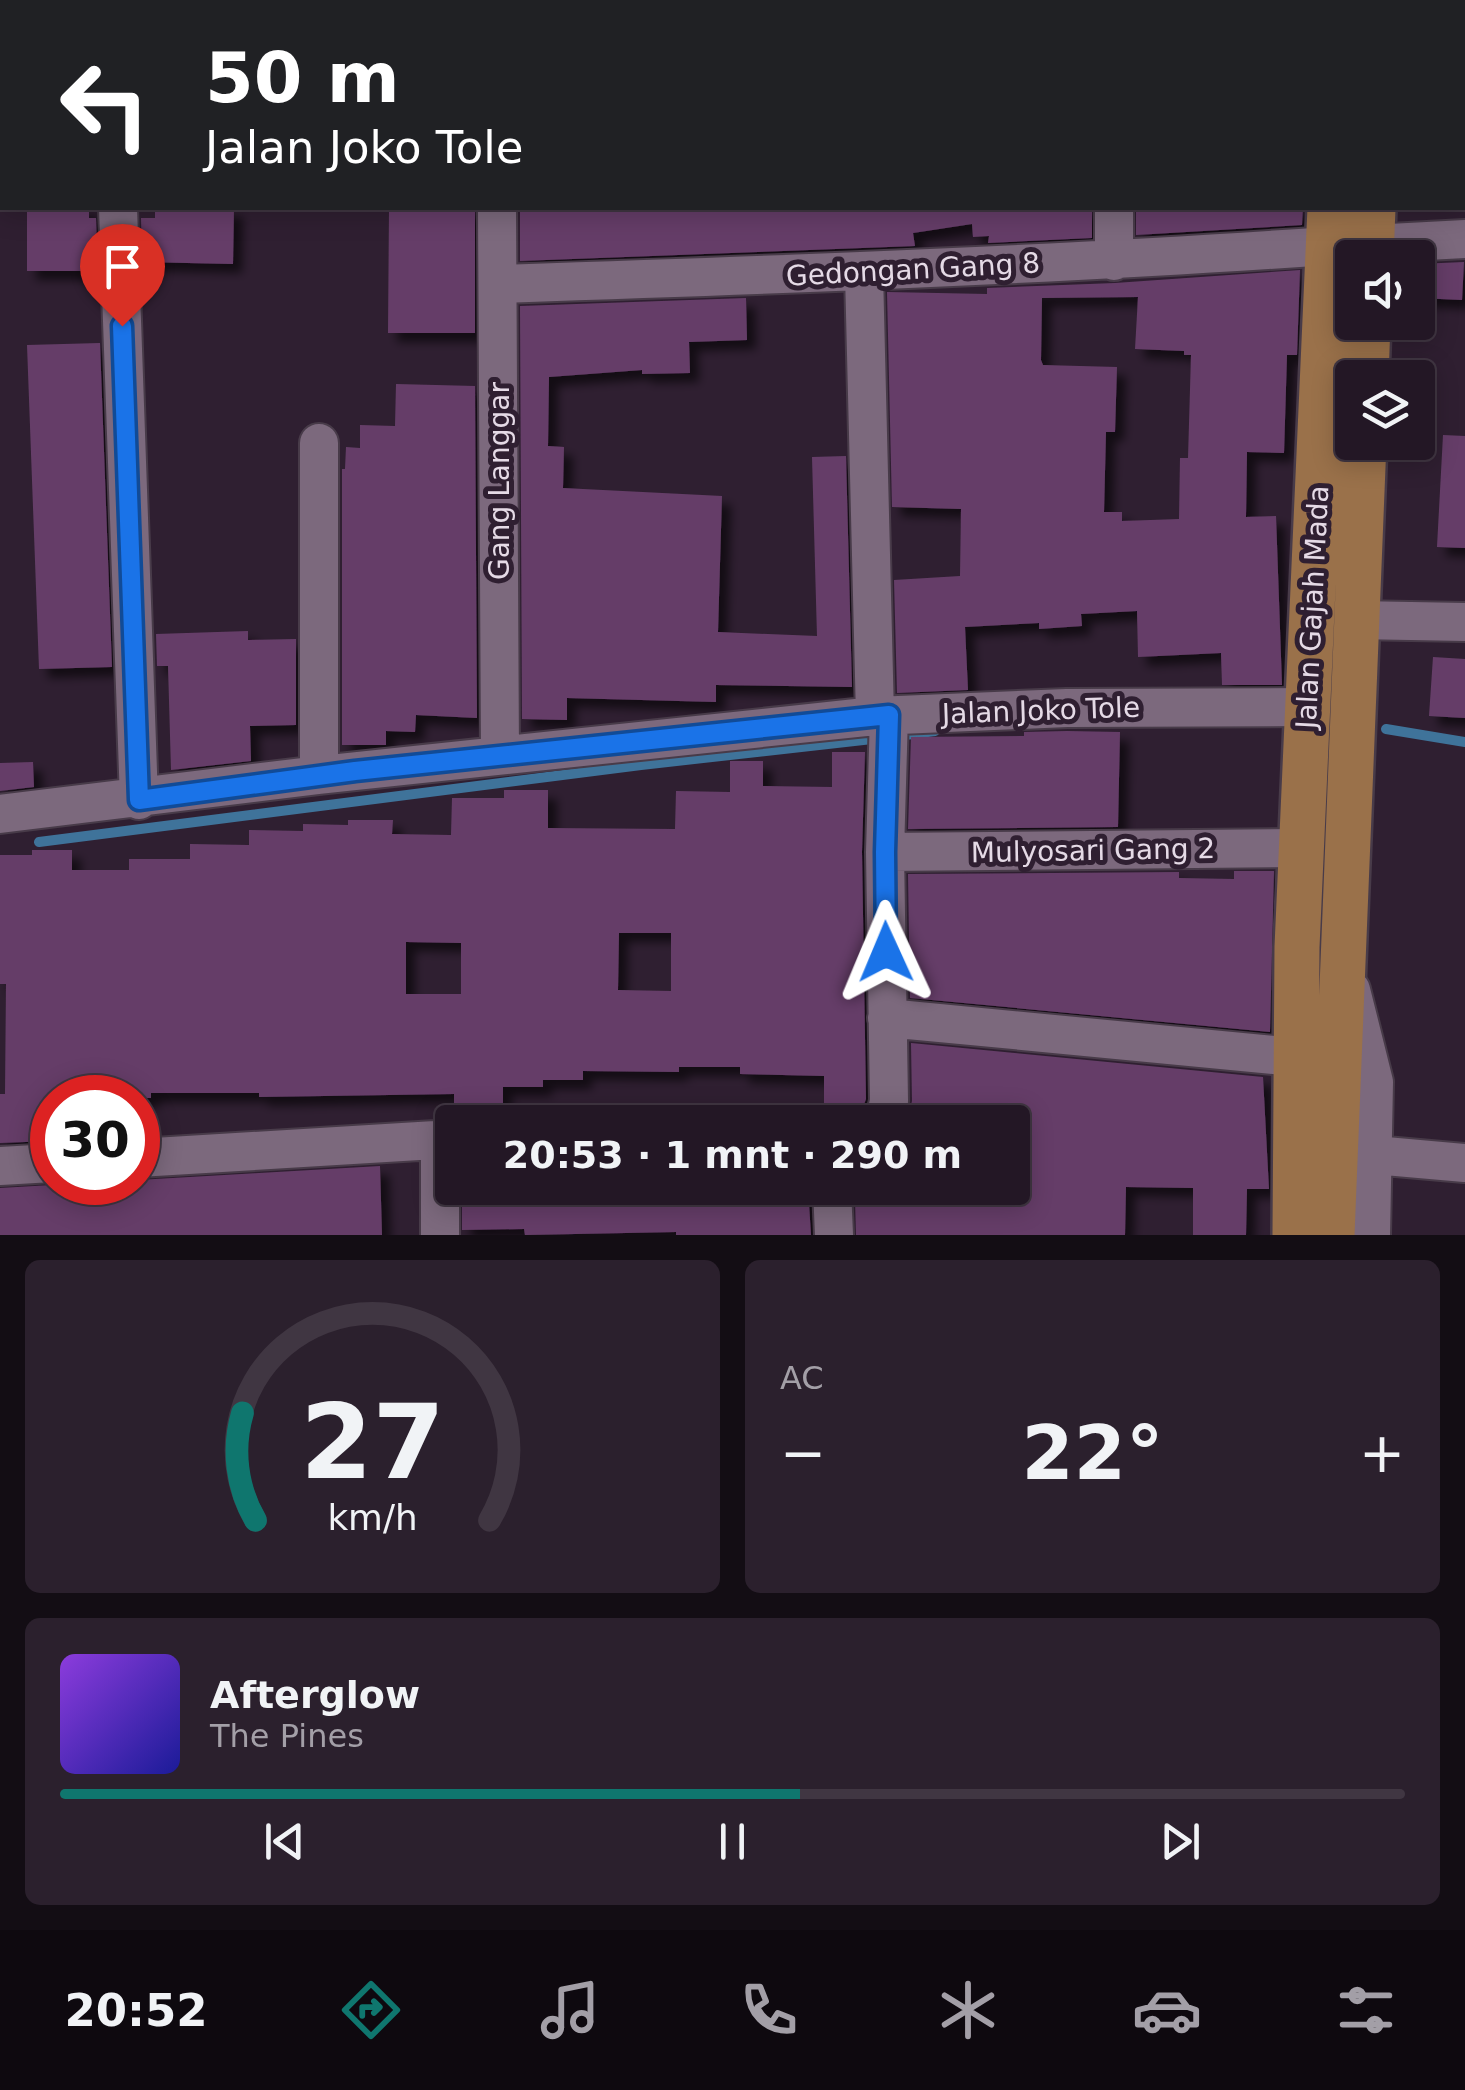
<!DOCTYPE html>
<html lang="id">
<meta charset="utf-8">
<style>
body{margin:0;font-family:"DejaVu Sans",sans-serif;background:#2b202d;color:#f1f3f6;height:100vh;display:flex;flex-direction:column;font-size:38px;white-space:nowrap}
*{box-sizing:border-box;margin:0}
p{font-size:32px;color:#a39fa7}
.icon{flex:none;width:55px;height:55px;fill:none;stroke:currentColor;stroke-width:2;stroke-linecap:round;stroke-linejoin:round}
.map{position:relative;height:1235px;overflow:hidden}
.drawer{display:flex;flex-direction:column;gap:25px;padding:25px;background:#130d14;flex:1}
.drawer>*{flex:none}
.top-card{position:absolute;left:0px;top:0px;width:1465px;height:210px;box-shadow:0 5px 25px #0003,0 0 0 2px #403642;background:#202124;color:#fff;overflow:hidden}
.buttons{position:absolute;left:1335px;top:240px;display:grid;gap:20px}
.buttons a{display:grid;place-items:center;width:100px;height:100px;border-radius:10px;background:#231725;box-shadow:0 5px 25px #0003,0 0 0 2px #403642;font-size:50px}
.speed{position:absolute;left:30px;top:1075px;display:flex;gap:20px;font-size:50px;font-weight:700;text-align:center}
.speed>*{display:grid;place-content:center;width:130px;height:130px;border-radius:50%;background:#231725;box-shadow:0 5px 25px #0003,0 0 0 2px #403642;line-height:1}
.speed .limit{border:15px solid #d22;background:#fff;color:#111}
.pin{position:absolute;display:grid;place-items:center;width:85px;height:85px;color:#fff;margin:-102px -42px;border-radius:50% 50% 50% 0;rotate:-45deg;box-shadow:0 0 10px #0007}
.pin .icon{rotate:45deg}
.me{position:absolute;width:110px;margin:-55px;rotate:359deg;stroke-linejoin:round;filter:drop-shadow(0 0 8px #0008)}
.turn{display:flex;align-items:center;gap:35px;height:210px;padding:0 40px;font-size:45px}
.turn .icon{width:130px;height:130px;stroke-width:2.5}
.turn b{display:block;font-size:70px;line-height:85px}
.big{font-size:75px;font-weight:600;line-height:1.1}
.drawer .tile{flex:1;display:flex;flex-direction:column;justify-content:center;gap:15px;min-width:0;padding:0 35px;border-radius:15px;background:#2b202d}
.drawer .dial{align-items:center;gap:0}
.dial svg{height:260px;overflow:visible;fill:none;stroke:#403642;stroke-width:7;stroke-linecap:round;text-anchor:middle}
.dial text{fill:#f1f3f6;stroke:none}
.song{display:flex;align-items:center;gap:30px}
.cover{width:120px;height:120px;border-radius:15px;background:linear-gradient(135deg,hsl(270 70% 55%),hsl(240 70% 35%))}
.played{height:10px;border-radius:5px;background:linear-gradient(90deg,#0f766e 55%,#403642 55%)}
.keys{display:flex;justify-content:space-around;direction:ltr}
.heat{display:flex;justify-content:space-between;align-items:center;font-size:55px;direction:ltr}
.drawer .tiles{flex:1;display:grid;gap:25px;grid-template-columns:1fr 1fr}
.tile:last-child{grid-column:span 2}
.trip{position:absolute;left:435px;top:1105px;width:595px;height:100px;border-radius:10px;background:#231725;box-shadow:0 5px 25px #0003,0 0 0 2px #403642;font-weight:600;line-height:100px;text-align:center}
.tabs{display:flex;height:160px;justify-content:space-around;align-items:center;background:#0e090f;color:#a39fa7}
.tabs .icon{width:70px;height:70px}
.tabs .active{color:#0f766e}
.tabs b{font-size:45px;color:#f1f3f6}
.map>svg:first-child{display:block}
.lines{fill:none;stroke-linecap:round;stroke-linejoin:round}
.stream{stroke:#3f739a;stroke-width:10}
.building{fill:#653e68;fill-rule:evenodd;filter:url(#shadow)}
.minor-casing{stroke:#483b49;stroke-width:42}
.major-casing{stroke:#483b49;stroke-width:50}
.minor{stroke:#7c697d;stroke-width:38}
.major{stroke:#9a714a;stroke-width:45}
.route-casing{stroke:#114b97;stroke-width:25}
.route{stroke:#1a73e8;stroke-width:18}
.labels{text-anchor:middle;stroke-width:10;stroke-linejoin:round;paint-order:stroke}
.street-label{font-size:28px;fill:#e5dae6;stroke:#2f1f31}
</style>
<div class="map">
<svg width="1465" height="1235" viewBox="0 0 1465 1235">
<defs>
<filter id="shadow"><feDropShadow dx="9" dy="9" stdDeviation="5" flood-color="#0009"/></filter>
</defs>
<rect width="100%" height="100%" fill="#2f1f31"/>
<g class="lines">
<!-- stream -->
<path class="stream" d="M1386,729L1465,742
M898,736L935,731
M39,842L641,765L881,738"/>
</g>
<!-- building -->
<path class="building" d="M27,208H89V218H96L98,271H27Z
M155,208H234L233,264L142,262L141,218H155Z
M389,208H475V333H388Z
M520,208H1092V238L988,243L989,236L973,237L972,224L913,233L915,246L520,261Z
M1136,208H1303L1302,225L1136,235Z
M1464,262L1462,300L1418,298V264Z
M1300,270L1297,355H1287L1284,453L1247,452L1246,517L1276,516L1282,685H1222L1221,653L1138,657L1137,611L1081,614L1082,626L1039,629V623L965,627L968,690L897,693L894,580L960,576L961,509L892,507L887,292L987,294V288L1115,283ZM1138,297L1135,349L1184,351V355H1191L1188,458H1180L1179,519L1122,521V512H1104L1106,432H1115L1117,367L1043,365L1041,360L1042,298Z
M746,298L747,340L689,342L690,373L642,374V370L549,377L548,446L564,447L563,488L722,496L718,632L817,636L812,457L846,456L852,687L716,685V702L567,698V720L522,719L520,306Z
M100,343L112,667L39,669L27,345Z
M396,384L475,386L477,718L416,715L415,732L386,731V745H342V469H345L346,447L360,448V425L395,426Z
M1443,435L1465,436V548L1437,547Z
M248,631V640L296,639V725L250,726L251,761L171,770L168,666H157L156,634Z
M1433,657L1465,659V718L1429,716Z
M1067,731L1120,732L1118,827L908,829L911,737L1024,736V732Z
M832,752H865L862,852L866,1099L858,1121H824V1076L740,1074V1067H679V1072L583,1071V1080H543V1087H503V1110H454V1094L259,1097V1093H151V1098H52V1141L0,1143V1094H5L6,984H0V855H32V850H72V870H129V859H190V844L249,845V830L303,831V824L348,825V820H393L392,834L451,835L452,798H504V790H548V828L675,829L676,791L730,792V761H763V786L832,787ZM619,933H671V991L618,990ZM406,942L461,943V994H406Z
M33,762L34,787L0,791V763Z
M1234,871H1274L1270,1032L910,998L908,874L1179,872V878L1234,879Z
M911,1043L1263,1077L1269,1189H1247L1246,1235H1193V1188L1126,1187L1125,1235H856L855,1199H868L869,1188H926L925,1194L1021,1196L1022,1141H1012V1122H907L912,1101Z
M380,1166L382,1235H0V1188Z
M462,1188H808L811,1235H676V1232L525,1235L524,1229L462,1230Z"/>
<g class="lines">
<defs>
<path id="minor" d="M110,0V2
M1111,0V2
M494,2V0
M118,208L139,800
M497,208L500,755
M1114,208V261
M1371,244L1465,239
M864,273L875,716
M498,284C775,275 1052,265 1328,246
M1356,620L1465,622
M319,775V443
M0,814L319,775L875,716L1067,708L1308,707
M885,852L1301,848
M1351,990L1374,1082L1371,1235
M887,1018L1295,1057
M880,1122L885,1119L889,1101L885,852L889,715
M1374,1155L1465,1163
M138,1158L452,1139
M0,1166L52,1163
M832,1188L834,1235
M440,1235V1139"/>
<path id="major" d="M1339,2V0
M1381,2V0
M1371,258L1373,208
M1366,378L1368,322
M1295,1235L1297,947L1330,208
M1332,1235L1364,442"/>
</defs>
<!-- minor casing -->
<use href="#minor" class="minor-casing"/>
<!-- major casing -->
<use href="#major" class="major-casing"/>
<!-- minor -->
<use href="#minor" class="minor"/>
<!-- major -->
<use href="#major" class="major"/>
</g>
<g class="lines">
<defs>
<path id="route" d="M122,326L139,800L355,771L889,715L885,852L886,952"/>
</defs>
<!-- route casing -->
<use href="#route" class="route-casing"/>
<!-- route -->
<use href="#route" class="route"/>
</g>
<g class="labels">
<!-- street labels -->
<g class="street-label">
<text transform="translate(913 269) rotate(-3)" y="10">Gedongan Gang 8</text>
<text transform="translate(499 481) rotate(-90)" y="10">Gang Langgar</text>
<text transform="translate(1312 607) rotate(-87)" y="10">Jalan Gajah Mada</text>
<text transform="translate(1041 710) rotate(-2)" y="10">Jalan Joko Tole</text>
<text transform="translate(1093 850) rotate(-1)" y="10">Mulyosari Gang 2</text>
</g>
</g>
</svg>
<div class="buttons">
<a><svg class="icon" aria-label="sound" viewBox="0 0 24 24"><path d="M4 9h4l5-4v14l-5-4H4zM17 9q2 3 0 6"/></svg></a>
<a><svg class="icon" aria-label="layers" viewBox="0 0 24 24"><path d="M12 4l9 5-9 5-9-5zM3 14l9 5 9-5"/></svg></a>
</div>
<div class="speed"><div class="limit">30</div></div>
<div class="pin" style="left:122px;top:326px;background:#d93025"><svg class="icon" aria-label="arrive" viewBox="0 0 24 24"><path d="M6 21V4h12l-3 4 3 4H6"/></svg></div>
<svg class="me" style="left:886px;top:952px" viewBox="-20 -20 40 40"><path d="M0-17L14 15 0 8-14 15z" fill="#1a73e8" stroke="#fff" stroke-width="4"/></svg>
<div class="trip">20:53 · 1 mnt · 290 m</div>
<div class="top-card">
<div class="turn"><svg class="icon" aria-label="left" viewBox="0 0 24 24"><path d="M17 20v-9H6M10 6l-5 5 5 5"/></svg><div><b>50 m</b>Jalan Joko Tole</div></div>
</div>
</div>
<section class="drawer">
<div class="tiles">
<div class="tile dial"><svg viewBox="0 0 100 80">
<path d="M14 69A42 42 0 1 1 86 69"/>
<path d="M14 69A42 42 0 0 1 10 36" stroke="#0f766e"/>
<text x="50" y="56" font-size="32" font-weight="700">27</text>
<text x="50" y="72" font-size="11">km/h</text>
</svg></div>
<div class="tile"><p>AC</p>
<div class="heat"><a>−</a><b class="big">22°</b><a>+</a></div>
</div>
<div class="tile">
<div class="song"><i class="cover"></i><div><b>Afterglow</b><p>The Pines</p></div></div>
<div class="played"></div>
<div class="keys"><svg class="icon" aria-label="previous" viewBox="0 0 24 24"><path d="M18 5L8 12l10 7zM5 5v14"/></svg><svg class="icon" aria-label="pause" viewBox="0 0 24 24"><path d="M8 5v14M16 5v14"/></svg><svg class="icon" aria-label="next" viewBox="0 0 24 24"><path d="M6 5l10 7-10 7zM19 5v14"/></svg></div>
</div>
</div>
</section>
<nav class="tabs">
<b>20:52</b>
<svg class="icon active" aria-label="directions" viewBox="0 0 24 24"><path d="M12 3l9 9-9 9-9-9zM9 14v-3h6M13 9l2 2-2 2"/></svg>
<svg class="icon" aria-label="music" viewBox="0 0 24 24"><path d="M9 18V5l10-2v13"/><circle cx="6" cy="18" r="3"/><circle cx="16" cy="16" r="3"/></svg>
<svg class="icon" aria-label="phone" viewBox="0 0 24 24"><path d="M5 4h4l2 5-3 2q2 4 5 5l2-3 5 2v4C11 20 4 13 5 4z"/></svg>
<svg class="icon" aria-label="climate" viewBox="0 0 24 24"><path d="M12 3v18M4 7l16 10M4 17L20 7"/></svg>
<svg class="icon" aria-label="car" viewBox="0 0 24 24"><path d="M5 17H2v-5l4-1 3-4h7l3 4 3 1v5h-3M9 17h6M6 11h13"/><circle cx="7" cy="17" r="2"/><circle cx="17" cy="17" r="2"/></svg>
<svg class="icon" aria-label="filters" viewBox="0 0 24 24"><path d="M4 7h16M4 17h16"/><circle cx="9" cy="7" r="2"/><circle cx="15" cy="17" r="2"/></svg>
</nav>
